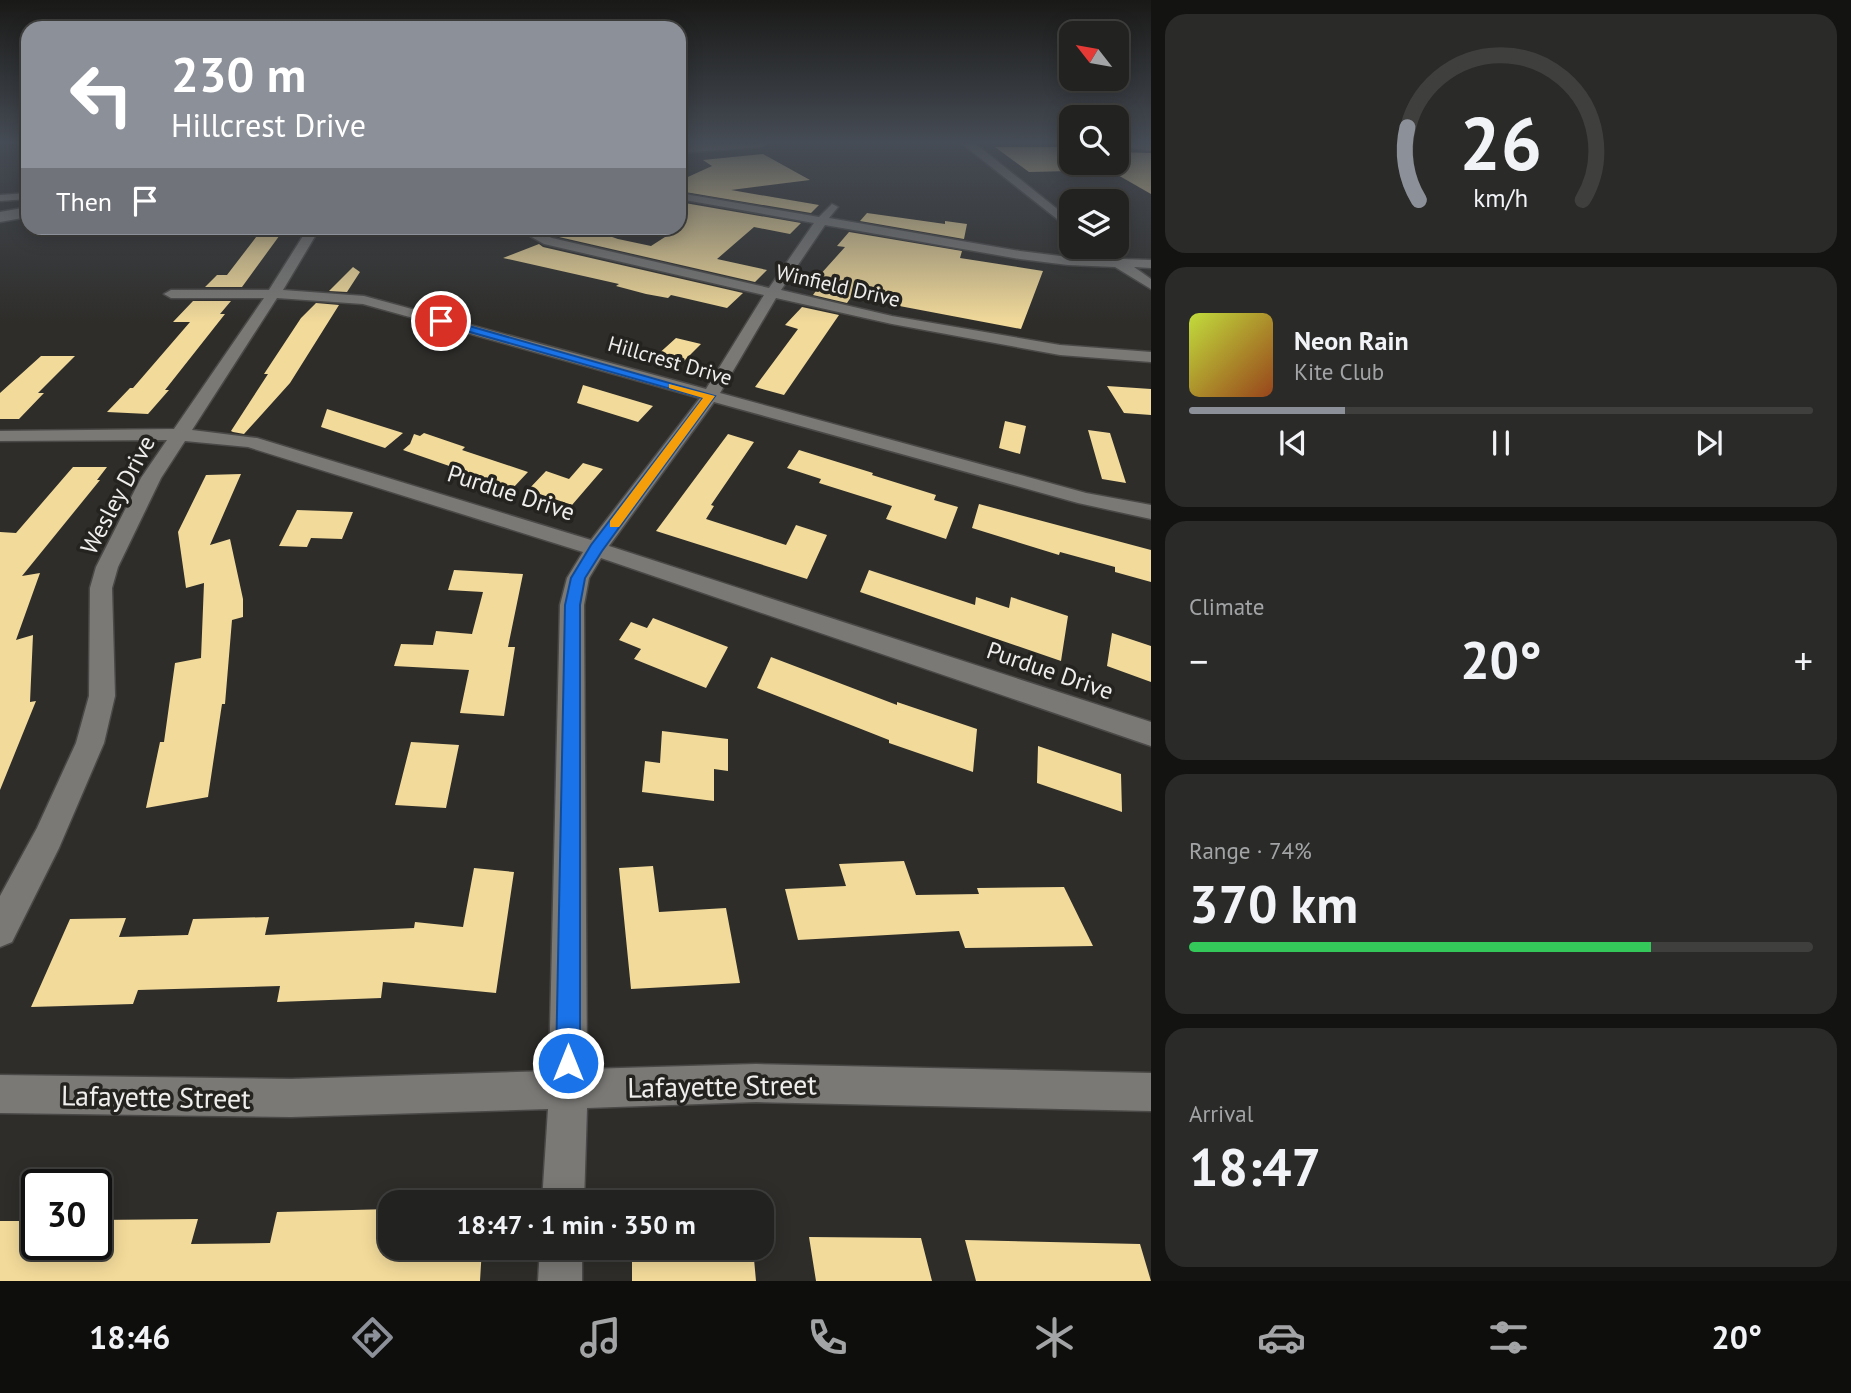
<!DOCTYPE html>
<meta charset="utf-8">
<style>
body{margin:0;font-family:"PT Sans",sans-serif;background:#2a2a29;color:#f1f3f6;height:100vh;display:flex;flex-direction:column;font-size:26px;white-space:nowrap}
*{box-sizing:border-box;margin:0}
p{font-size:23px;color:#a2a4a5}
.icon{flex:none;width:38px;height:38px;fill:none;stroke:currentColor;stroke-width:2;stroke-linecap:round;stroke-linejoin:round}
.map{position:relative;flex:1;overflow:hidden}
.drawer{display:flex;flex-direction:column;gap:14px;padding:14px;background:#131312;width:700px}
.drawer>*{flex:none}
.banner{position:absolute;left:21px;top:21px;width:665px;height:214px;border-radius:21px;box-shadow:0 4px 18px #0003,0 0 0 2px #3f3f3e;background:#8c9099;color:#fff;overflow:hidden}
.needle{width:46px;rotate:301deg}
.tools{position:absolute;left:1059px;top:21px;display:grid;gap:14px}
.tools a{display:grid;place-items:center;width:70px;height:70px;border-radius:14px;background:#222220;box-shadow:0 4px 18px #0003,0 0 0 2px #3f3f3e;font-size:35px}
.speed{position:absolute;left:21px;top:1169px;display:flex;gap:14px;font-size:35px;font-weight:700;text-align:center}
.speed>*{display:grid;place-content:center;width:91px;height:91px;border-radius:50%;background:#222220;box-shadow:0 4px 18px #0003,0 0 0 2px #3f3f3e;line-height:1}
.speed .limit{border:4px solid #111;border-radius:10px;background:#fff;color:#111}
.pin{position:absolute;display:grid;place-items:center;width:60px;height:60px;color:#fff;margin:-30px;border:4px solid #fff;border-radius:50%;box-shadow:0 2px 7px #0007}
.me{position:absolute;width:77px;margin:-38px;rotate:0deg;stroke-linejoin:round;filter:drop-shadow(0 0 5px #0008)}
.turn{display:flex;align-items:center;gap:24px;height:147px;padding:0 35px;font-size:32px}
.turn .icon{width:91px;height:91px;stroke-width:2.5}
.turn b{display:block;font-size:49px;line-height:60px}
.then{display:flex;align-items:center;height:66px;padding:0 35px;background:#0003;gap:14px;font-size:26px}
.big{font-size:52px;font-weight:700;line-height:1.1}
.drawer .tile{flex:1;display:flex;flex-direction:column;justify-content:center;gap:10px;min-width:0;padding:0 24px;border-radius:21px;background:#2a2a29}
.drawer .dial{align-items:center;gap:0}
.dial svg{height:182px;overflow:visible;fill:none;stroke:#3f3f3e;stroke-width:7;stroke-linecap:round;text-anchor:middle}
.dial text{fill:#f1f3f6;stroke:none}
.song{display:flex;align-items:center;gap:21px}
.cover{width:84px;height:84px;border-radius:10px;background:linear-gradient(135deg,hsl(70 70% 55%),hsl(20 70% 35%))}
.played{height:7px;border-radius:4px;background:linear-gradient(90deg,#8c9099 25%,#3f3f3e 25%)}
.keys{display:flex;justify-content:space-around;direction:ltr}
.heat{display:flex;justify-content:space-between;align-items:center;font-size:38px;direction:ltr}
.charge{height:10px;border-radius:5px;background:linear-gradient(90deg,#34c759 74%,#3f3f3e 0)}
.trip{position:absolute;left:378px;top:1190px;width:396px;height:70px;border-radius:21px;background:#222220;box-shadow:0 4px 18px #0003,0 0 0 2px #3f3f3e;font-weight:700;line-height:70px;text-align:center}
.tab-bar{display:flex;height:112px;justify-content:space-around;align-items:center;background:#0e0e0d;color:#a2a4a5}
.tab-bar .icon{width:49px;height:49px}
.tab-bar .active{color:#8c9099}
.tab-bar b{font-size:32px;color:#f1f3f6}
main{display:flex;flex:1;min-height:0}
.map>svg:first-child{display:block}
.building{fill:#f2da9a}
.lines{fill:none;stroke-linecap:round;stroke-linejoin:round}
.street-casing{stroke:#4a4947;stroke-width:3}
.secondary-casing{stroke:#4a4947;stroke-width:3}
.street{fill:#7a7976;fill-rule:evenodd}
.secondary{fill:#7a7976;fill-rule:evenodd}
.route{fill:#1a73e8;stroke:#114b97;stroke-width:2}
.slow{fill:#f59e0b}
.labels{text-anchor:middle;stroke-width:7;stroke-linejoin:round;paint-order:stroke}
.far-street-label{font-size:21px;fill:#efeeed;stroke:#242320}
.street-label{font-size:24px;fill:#efeeed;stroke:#242320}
.near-street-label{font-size:28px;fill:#efeeed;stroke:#242320}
</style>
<main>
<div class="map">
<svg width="1151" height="1281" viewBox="0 0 1151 1281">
<rect width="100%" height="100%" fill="#2e2d2a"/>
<!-- building -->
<path class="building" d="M995,147H1071V171L1029,172Z
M1116,152L1151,153V194L1116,174Z
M763,154L810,180L731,190L819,205L811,213L679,191V181L712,166L703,160Z
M679,202L801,223L790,234L754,227L717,259L767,270L755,282L559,237L586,228L618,239L651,246L679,228Z
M867,213L945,224V221L967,224L964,239L860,221Z
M263,228H285L242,287H205L217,275H227Z
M849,232L962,251L960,258L1043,271L1021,329L873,301L876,296L859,285L847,303L813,295L818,288L810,286L845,247L837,246Z
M539,244L543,247L743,293L727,308L671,295L668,298L646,294L616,286L619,284L503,258Z
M353,267L360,272L347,292L329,291Z
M193,301H231L220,314H225L165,390H169L148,414L107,412L130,388H133L190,322H173Z
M316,303L339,305L290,383L244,434L233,432L231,431L268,374H264L301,318Z
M802,307L839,315L784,395L755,387L798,329L785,325Z
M676,338L701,344L681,364L655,357Z
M41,356H75L38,393H44L19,419H0V393Z
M583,385L653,406L638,422L577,403Z
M1107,386L1151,389V415L1124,413Z
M327,409L403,433L385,448L321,427Z
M1005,421L1026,426L1020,454L999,448Z
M1088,430L1110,433L1126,483L1102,479Z
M424,433L465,447L462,450L528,472L513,488L403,450L410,444L414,434L420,436Z
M728,434L754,442L711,505L714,506L706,519L786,545L796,525L827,535L807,579L656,531Z
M799,450L873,473L872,475L936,495L934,500L958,507L946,539L886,519L892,506L819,483L821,479L787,468Z
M583,463L603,469L572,505L528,490L546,471L569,479Z
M73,467H107L97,480H100L22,576L40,573L16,640L33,635L30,702L36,701L0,790V532L16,533Z
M241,474L210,545L230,539L243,599V617L232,620L225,704H222L208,797L146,808L160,742H164L175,663L201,658L204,583L186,588L178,532L206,475Z
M979,504L1151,550V582L1115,572V567L1060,552L1059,555L972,528Z
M297,510L353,512L342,539L311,538L307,547L279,546Z
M454,570L523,574L508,647H515L504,716L460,713L469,670L394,666L401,644L433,645L436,631L472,634L483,592L448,590Z
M869,570L975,605L976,597L1009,608L1011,597L1068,616L1061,661L860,592Z
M653,618L728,647L706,688L634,659L641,649L619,640L631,622L647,628Z
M1112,633L1151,646V682L1107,666Z
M771,657L897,705V702L977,729L973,772L889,743V740L757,688Z
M662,731L728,739V771L714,769V801L642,792L645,761L660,763Z
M411,742L459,745L446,808L395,805Z
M1038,746L1121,774L1122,812L1037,783Z
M904,861L916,895L979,894L977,888L1064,887L1093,946L965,948L959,931L798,940L785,889L846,886L839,864Z
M653,866L659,912L726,908L740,983L631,989L619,868Z
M474,868L514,872L496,993L383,982L381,998L277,1002L280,986L138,990L133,1004L31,1007L70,919L126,918L119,937L188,935L193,919L269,917L265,935L414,928L415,922L463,927Z
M390,1209V1248H482L480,1281H0V1221H37V1244H96V1220L198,1219L191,1244L270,1243L277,1212Z
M809,1237L921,1238L932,1281H816Z
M965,1240L1140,1244L1151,1281H976Z
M632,1248H753L756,1281H632Z"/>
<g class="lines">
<defs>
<path id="street" d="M961,143H973L982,149L1071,220V230Z
M28,193V199L0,201V195Z
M679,193L819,217L832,204L838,207L829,218L1020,251L1068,257L1151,260V268L1134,267L1151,279V289L1115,267L1068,265L1020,259L825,225L781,290L892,316L1060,345L1151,352V362L1060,355L892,324L776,298L720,393L1086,493L1151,505V519L1078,503L714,402L609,546L1151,722V746L601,558L589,578L584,605L587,1069L756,1064L1151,1073V1111L756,1102L587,1108L584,1202H542L548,1109L291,1117L0,1113V1075L291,1079L549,1071L560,605L567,578L583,552L248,447L185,441L161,478L118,567L112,588L115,696L104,743L59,848L12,942L0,947V896L37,828L76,743L89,696L90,588L96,567L141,478L167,440L0,441V431L174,429L264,298H171L164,294L171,290H269L308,228H320L283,290L364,296L706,389L764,295L544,244L516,228H530L552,238L769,288L814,223L679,199ZM277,298L363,304L700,398L591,540L257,438L192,430Z
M540,1248H582V1281H538Z"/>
<path id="secondary" d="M703,143H768L762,147L679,153V145Z
M1116,143H1151V150L1119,147Z
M28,207V217L0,222V212Z"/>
</defs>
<!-- street casing -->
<use href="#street" class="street-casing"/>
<!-- secondary casing -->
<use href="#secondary" class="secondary-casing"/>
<!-- street -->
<use href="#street" class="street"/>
<!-- secondary -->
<use href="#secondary" class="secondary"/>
</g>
<!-- sky -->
<linearGradient id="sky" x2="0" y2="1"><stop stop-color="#191917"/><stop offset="0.44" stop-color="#464c55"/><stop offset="1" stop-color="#464c55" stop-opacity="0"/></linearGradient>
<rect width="1151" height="323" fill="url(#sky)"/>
<!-- route -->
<path class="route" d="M441,318L715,396L602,551L585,578L580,605V1063L576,1071L568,1075L559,1071L556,1063L565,605L571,578L591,545L703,398L438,323L436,321Z"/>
<!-- slow -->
<path class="slow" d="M669,384L715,396L619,527H610V521L703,398L669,388Z"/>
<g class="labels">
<!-- far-street labels -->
<g class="far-street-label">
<text transform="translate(838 286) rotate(13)" y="7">Winfield Drive</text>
<text transform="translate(670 361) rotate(16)" y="7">Hillcrest Drive</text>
</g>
<!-- street labels -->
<g class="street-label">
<text transform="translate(511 493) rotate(18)" y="8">Purdue Drive</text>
<text transform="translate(118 495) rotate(-62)" y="8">Wesley Drive</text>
<text transform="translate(1050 671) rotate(19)" y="8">Purdue Drive</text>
</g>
<!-- near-street labels -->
<g class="near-street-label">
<text transform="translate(722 1086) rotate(-1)" y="10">Lafayette Street</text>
<text transform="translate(156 1097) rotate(1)" y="10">Lafayette Street</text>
</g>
</g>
</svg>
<div class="tools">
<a><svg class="needle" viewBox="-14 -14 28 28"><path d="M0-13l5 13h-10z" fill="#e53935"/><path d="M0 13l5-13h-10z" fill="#a2a4a5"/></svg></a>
<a><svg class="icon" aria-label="search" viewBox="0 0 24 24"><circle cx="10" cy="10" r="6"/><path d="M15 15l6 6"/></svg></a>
<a><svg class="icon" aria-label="layers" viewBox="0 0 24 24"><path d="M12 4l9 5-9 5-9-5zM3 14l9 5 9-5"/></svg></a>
</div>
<div class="speed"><div class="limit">30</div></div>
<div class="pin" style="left:441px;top:321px;background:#d93025"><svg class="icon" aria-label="arrive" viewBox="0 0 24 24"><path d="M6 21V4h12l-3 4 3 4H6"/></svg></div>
<svg class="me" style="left:568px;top:1063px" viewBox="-20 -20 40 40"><circle r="17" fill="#1a73e8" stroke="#fff" stroke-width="3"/><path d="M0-11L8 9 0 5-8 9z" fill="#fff"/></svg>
<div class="trip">18:47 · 1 min · 350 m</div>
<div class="banner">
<div class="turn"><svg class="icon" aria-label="left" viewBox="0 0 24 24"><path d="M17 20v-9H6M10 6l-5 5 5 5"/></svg><div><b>230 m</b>Hillcrest Drive</div></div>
<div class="then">Then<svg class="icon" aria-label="arrive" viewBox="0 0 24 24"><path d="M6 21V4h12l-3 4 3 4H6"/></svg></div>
</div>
</div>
<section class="drawer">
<div class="tile dial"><svg viewBox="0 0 100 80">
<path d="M14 69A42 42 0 1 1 86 69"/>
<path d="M14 69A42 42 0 0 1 9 37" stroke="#8c9099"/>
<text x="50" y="56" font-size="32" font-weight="700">26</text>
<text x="50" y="72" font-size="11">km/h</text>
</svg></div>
<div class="tile">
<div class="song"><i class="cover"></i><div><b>Neon Rain</b><p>Kite Club</p></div></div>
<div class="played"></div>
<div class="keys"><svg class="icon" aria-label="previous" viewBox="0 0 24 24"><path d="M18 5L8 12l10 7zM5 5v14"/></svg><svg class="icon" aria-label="pause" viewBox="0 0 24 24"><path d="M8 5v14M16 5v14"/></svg><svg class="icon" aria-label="next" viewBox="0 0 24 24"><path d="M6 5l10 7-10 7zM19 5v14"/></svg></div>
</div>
<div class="tile"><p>Climate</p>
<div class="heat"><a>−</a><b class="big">20°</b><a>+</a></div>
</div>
<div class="tile"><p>Range · 74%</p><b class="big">370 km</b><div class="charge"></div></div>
<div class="tile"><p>Arrival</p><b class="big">18:47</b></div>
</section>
</main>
<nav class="tab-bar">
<b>18:46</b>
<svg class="icon active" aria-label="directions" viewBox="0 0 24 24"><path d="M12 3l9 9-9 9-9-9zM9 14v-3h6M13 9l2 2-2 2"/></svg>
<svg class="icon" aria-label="music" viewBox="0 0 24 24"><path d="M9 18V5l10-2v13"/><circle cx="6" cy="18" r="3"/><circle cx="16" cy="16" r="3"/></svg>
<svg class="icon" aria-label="phone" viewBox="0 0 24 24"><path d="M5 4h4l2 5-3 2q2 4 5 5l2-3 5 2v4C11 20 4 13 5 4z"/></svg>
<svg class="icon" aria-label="climate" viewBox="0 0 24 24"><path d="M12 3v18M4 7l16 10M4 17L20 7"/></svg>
<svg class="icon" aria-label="car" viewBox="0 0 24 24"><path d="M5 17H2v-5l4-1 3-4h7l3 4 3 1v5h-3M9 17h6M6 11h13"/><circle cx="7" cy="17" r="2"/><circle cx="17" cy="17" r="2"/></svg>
<svg class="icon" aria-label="filters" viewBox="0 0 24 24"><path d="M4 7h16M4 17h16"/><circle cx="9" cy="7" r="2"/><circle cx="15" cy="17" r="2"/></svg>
<b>20°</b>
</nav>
